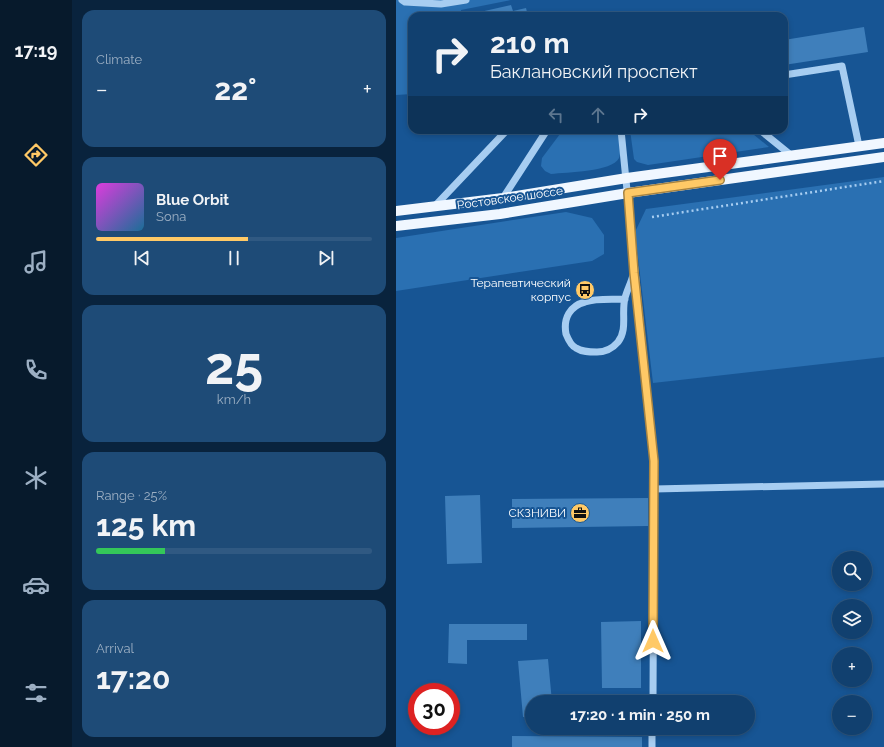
<!DOCTYPE html>
<meta charset="utf-8">
<style>
body{margin:0;font-family:Raleway,sans-serif;background:#1e4b77;color:#f1f3f6;height:100vh;display:flex;flex-direction:column;font-size:15px;white-space:nowrap}
*{box-sizing:border-box;margin:0}
p{font-size:13px;color:#9cafc3}
.icon{flex:none;width:22px;height:22px;fill:none;stroke:currentColor;stroke-width:2;stroke-linecap:round;stroke-linejoin:round}
.map{position:relative;flex:1;overflow:hidden}
.side{display:flex;flex-direction:column;gap:10px;padding:10px;background:#09233d;width:324px}
.side>*{flex:none}
.hud{position:absolute;left:12px;top:12px;width:380px;height:122px;border-radius:12px;box-shadow:0 2px 6px #0003,0 0 0 1px #305982;background:#11406f;color:#f1f3f6;overflow:hidden}
.controls{position:absolute;left:436px;top:551px;display:grid;gap:8px}
.controls a{display:grid;place-items:center;width:40px;height:40px;border-radius:50%;background:#11406f;box-shadow:0 2px 6px #0003,0 0 0 1px #305982;font-size:20px}
.speed{position:absolute;left:12px;top:683px;display:flex;gap:8px;font-size:20px;font-weight:700;text-align:center}
.speed>*{display:grid;place-content:center;width:52px;height:52px;border-radius:50%;background:#11406f;box-shadow:0 2px 6px #0003,0 0 0 1px #305982;line-height:1}
.speed .limit{border:6px solid #d22;background:#fff;color:#111}
.pin{position:absolute;display:grid;place-items:center;width:34px;height:34px;color:#fff;margin:-41px -17px;border-radius:50% 50% 50% 0;rotate:-45deg;box-shadow:0 0 4px #0007}
.pin .icon{rotate:45deg}
.me{position:absolute;width:44px;margin:-22px;rotate:0deg;stroke-linejoin:round;filter:drop-shadow(0 0 3px #0008)}
.turn{display:flex;align-items:center;gap:14px;height:84px;padding:0 16px;font-size:18px}
.turn .icon{width:52px;height:52px;stroke-width:2.5}
.turn b{display:block;font-size:28px;line-height:34px}
.lanes{display:flex;align-items:center;height:38px;padding:0 16px;background:#0003;justify-content:center;gap:20px;direction:ltr}
.lanes .off{opacity:.35}
.big{font-size:30px;font-weight:700;line-height:1.1}
.side .card{flex:1;display:flex;flex-direction:column;justify-content:center;gap:6px;min-width:0;padding:0 14px;border-radius:12px;background:#1e4b77}
.side .dial{align-items:center;gap:0}
.dial b{font-size:52px;line-height:1}
.song{display:flex;align-items:center;gap:12px}
.cover{width:48px;height:48px;border-radius:6px;background:linear-gradient(135deg,hsl(300 70% 55%),hsl(200 70% 35%))}
.played{height:4px;border-radius:2px;background:linear-gradient(90deg,#ffc966 55%,#305982 55%)}
.keys{display:flex;justify-content:space-around;direction:ltr}
.heat{display:flex;justify-content:space-between;align-items:center;font-size:22px;direction:ltr}
.charge{height:6px;border-radius:3px;background:linear-gradient(90deg,#34c759 25%,#305982 0)}
.trip{position:absolute;left:129px;top:695px;width:230px;height:40px;border-radius:20px;background:#11406f;box-shadow:0 2px 6px #0003,0 0 0 1px #305982;font-weight:700;line-height:40px;text-align:center}
main{display:flex;flex:1;min-height:0}
.dock{display:flex;flex-direction:column;width:72px;justify-content:space-around;align-items:center;background:#071a2c;color:#9cafc3}
.dock .icon{width:28px;height:28px}
.dock .current{color:#ffc966}
.dock b{font-size:18px;color:#f1f3f6}
.map>svg:first-child{display:block}
.green{fill:#2a70b2}
.building{fill:#3f7fbb}
.lines{fill:none;stroke-linecap:round;stroke-linejoin:round}
.path{stroke:#a7cdf1;stroke-width:2.5;stroke-dasharray:2 3;stroke-linecap:butt}
.minor{stroke:#a7cdf1;stroke-width:7}
.major{stroke:#f0f7ff;stroke-width:10}
.route-casing{stroke:#a68342;stroke-width:10}
.route{stroke:#ffc966;stroke-width:7}
.labels{text-anchor:middle;stroke-width:4;stroke-linejoin:round;paint-order:stroke}
.street-label{font-size:12px;fill:#fff;stroke:#175594}
.poi-label{font-size:12px;fill:#fff;stroke:#175594;text-anchor:end}
</style>
<main>
<nav class="dock">
<b>17:19</b>
<svg class="icon current" aria-label="directions" viewBox="0 0 24 24"><path d="M12 3l9 9-9 9-9-9zM9 14v-3h6M13 9l2 2-2 2"/></svg>
<svg class="icon" aria-label="music" viewBox="0 0 24 24"><path d="M9 18V5l10-2v13"/><circle cx="6" cy="18" r="3"/><circle cx="16" cy="16" r="3"/></svg>
<svg class="icon" aria-label="phone" viewBox="0 0 24 24"><path d="M5 4h4l2 5-3 2q2 4 5 5l2-3 5 2v4C11 20 4 13 5 4z"/></svg>
<svg class="icon" aria-label="climate" viewBox="0 0 24 24"><path d="M12 3v18M4 7l16 10M4 17L20 7"/></svg>
<svg class="icon" aria-label="car" viewBox="0 0 24 24"><path d="M5 17H2v-5l4-1 3-4h7l3 4 3 1v5h-3M9 17h6M6 11h13"/><circle cx="7" cy="17" r="2"/><circle cx="17" cy="17" r="2"/></svg>
<svg class="icon" aria-label="filters" viewBox="0 0 24 24"><path d="M4 7h16M4 17h16"/><circle cx="9" cy="7" r="2"/><circle cx="15" cy="17" r="2"/></svg>
</nav>
<section class="side">
<div class="card"><p>Climate</p>
<div class="heat"><a>−</a><b class="big">22°</b><a>+</a></div>
</div>
<div class="card">
<div class="song"><i class="cover"></i><div><b>Blue Orbit</b><p>Sona</p></div></div>
<div class="played"></div>
<div class="keys"><svg class="icon" aria-label="previous" viewBox="0 0 24 24"><path d="M18 5L8 12l10 7zM5 5v14"/></svg><svg class="icon" aria-label="pause" viewBox="0 0 24 24"><path d="M8 5v14M16 5v14"/></svg><svg class="icon" aria-label="next" viewBox="0 0 24 24"><path d="M6 5l10 7-10 7zM19 5v14"/></svg></div>
</div>
<div class="card dial"><b>25</b><p>km/h</p></div>
<div class="card"><p>Range · 25%</p><b class="big">125 km</b><div class="charge"></div></div>
<div class="card"><p>Arrival</p><b class="big">17:20</b></div>
</section>
<div class="map">
<svg width="488" height="747" viewBox="0 0 488 747">
<rect width="100%" height="100%" fill="#175594"/>
<!-- green -->
<path class="green" d="M0,0H115L65,10V16H16V94L0,95Z
M167,130H222C223,138 226,150 223,158C216,172 171,172 155,174L149,171L145,166L146,158Z
M234,130H352L373,147L252,165L241,162L238,159Z
M488,177V357L257,383L239,232L250,209Z
M170,212L196,218L208,235V254L196,261L0,291V238Z"/>
<!-- building -->
<path class="building" d="M115,5L117,11L130,8L132,16H85L84,12Z
M468,27L472,52L388,65V40Z
M84,495L86,563L51,564L49,496Z
M252,498V526L116,528V499Z
M245,621V688H206L205,622Z
M53,624H131V640H71V664L52,663Z
M152,659L156,702H136V716L127,717L122,661Z
M116,736L246,737V747H116Z"/>
<g class="lines">
<!-- path -->
<path class="path" d="M256,217L488,181"/>
<!-- minor -->
<path class="minor" d="M6,0L9,2L45,4L70,0
M388,75L446,66L463,146
M225,130L258,461L257,702
M364,130L396,156
M107,198L151,130
M38,207L111,130
M229,299C217,300 201,298 189,302C174,306 167,318 170,334C172,339 175,346 180,348C186,352 193,352 201,352C209,352 216,349 222,342C232,329 225,313 229,298C231,290 235,283 237,275
M258,489L488,484
M256,747V728"/>
<!-- major -->
<path class="major" d="M0,211L107,198L231,178L488,143
M0,226L104,214L232,193L488,157"/>
</g>
<g class="lines">
<defs>
<path id="route" d="M257,641L258,461L238,273L232,193L324,180"/>
</defs>
<!-- route casing -->
<use href="#route" class="route-casing"/>
<!-- route -->
<use href="#route" class="route"/>
</g>
<!-- icons -->
<defs>
<symbol id="bus-disc" viewBox="-11 -11 22 22"><circle r="9.5" fill="#ffc966" stroke="#175594"/><path d="M-5-6H5V4H4V6H2V4H-2V6H-4V4H-5ZM-3.5-4V0h7V-4ZM-3.5 1.2v1.5H-2V1.2ZM2 1.2v1.5H3.5V1.2Z" fill="#111"/></symbol>
<symbol id="office-disc" viewBox="-11 -11 22 22"><circle r="9.5" fill="#ffc966" stroke="#175594"/><path d="M-6-3h4V-5.5h4V-3h4V5H-6ZM-1-4.5V-3h2v-1.5ZM-6 0V1H6V0Z" fill="#111"/></symbol>
</defs>
<g fill-rule="evenodd">
<use href="#bus-disc" x="178" y="279" width="22" height="22"/>
<use href="#office-disc" x="173" y="502" width="22" height="22"/>
</g>
<g class="labels">
<!-- street labels -->
<g class="street-label">
<text transform="translate(114 198) rotate(-8)" y="4">Ростовское шоссе</text>
</g>
<!-- poi labels -->
<g class="poi-label">
<text x="175" y="287">Терапевтический<tspan x="175" dy="14">корпус</tspan></text>
<text x="170" y="517">СКЗНИВИ</text>
</g>
</g>
</svg>
<div class="controls">
<a><svg class="icon" aria-label="search" viewBox="0 0 24 24"><circle cx="10" cy="10" r="6"/><path d="M15 15l6 6"/></svg></a>
<a><svg class="icon" aria-label="layers" viewBox="0 0 24 24"><path d="M12 4l9 5-9 5-9-5zM3 14l9 5 9-5"/></svg></a>
<a>+</a>
<a>−</a>
</div>
<div class="speed"><div class="limit">30</div></div>
<div class="pin" style="left:324px;top:180px;background:#d93025"><svg class="icon" aria-label="arrive" viewBox="0 0 24 24"><path d="M6 21V4h12l-3 4 3 4H6"/></svg></div>
<svg class="me" style="left:257px;top:641px" viewBox="-20 -20 40 40"><path d="M0-17L14 15 0 8-14 15z" fill="#ffc966" stroke="#fff" stroke-width="4"/></svg>
<div class="trip">17:20 · 1 min · 250 m</div>
<div class="hud">
<div class="turn"><svg class="icon" aria-label="right" viewBox="0 0 24 24"><path d="M7 20v-9h11M14 6l5 5-5 5"/></svg><div><b>210 m</b>Баклановский проспект</div></div>
<div class="lanes"><svg class="icon off" aria-label="left" viewBox="0 0 24 24"><path d="M17 20v-9H6M10 6l-5 5 5 5"/></svg><svg class="icon off" aria-label="ahead" viewBox="0 0 24 24"><path d="M12 20V5M6 11l6-6 6 6"/></svg><svg class="icon" aria-label="right" viewBox="0 0 24 24"><path d="M7 20v-9h11M14 6l5 5-5 5"/></svg></div>
</div>
</div>
</main>
